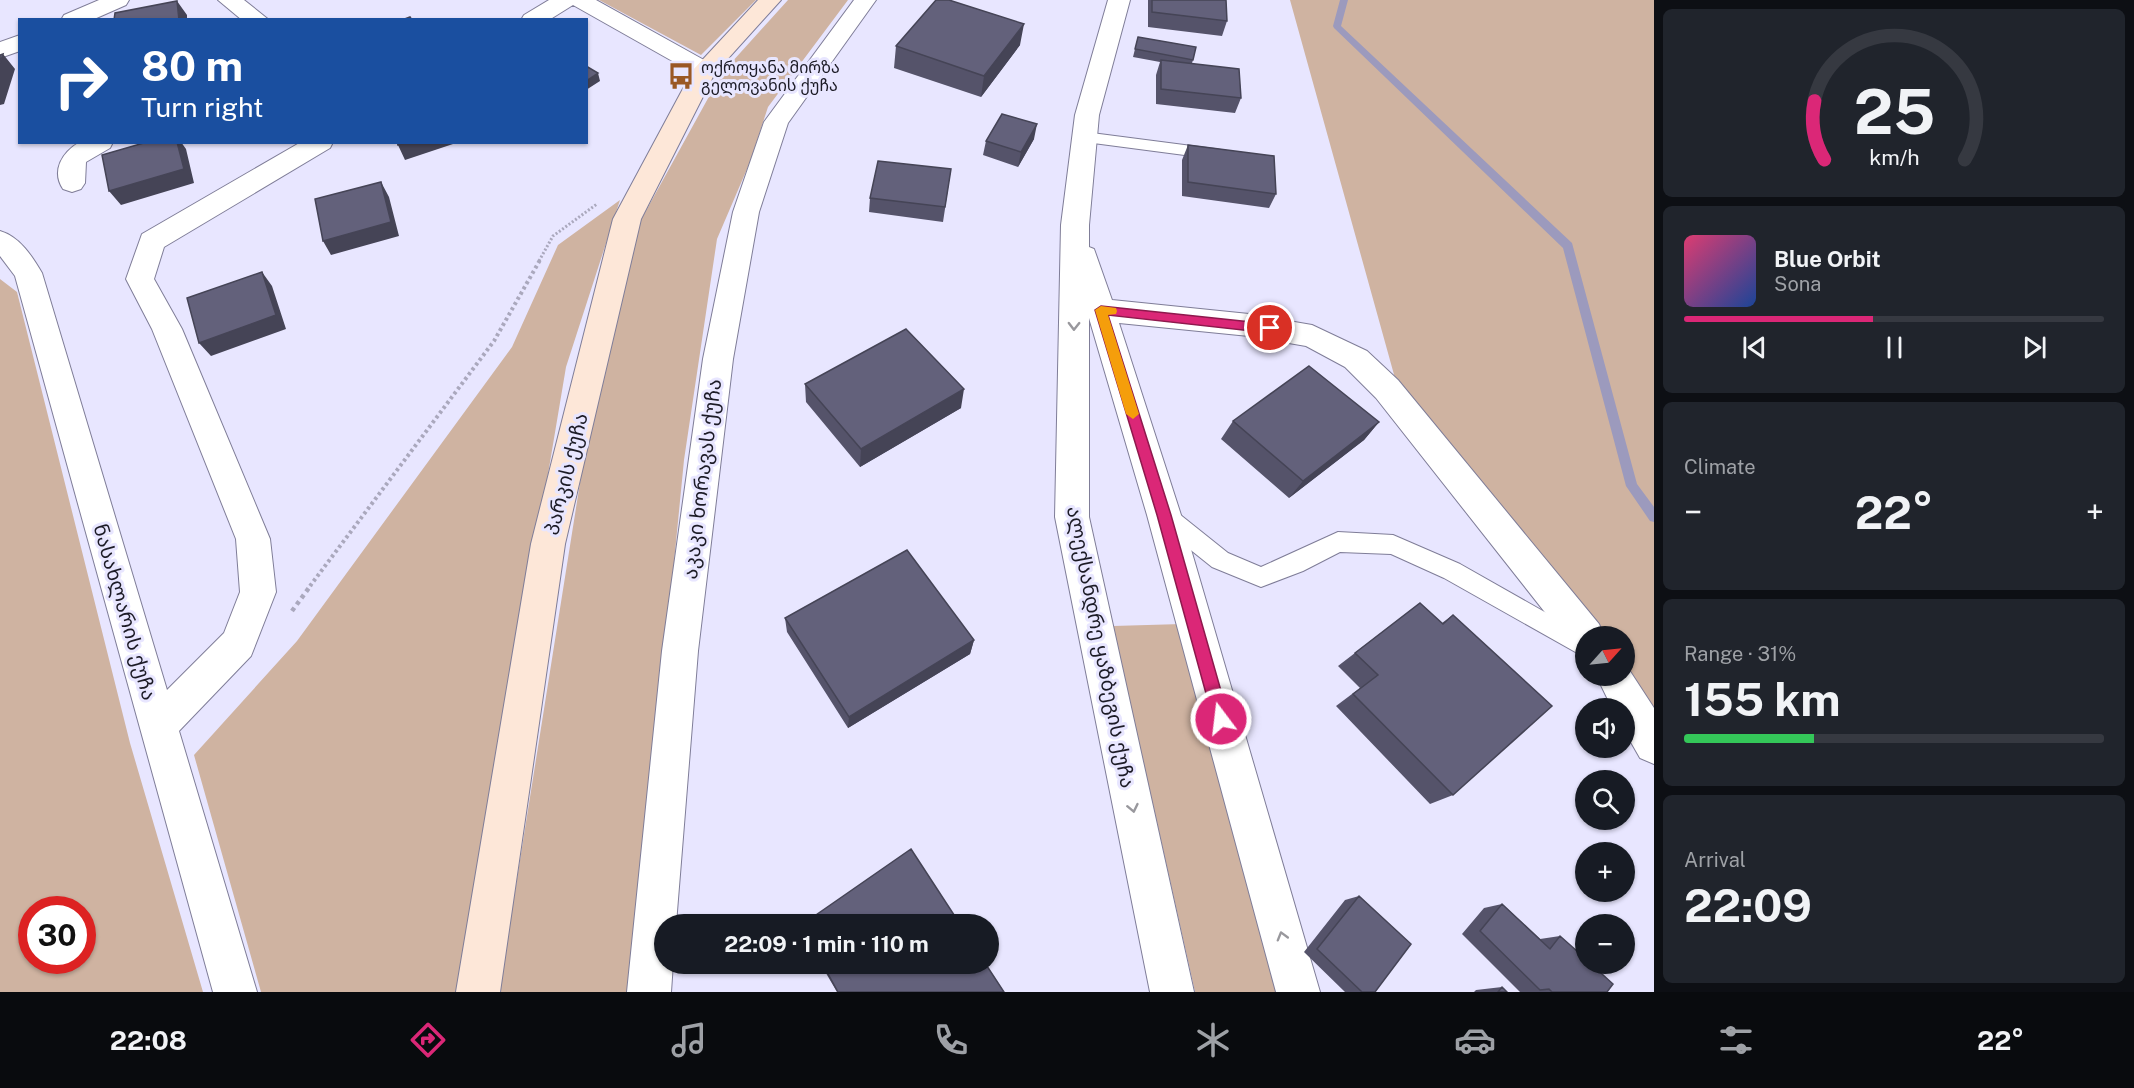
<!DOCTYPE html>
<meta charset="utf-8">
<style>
body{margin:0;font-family:"Public Sans","Noto Sans Georgian",sans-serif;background:#20242c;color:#f1f3f6;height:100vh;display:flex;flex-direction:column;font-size:22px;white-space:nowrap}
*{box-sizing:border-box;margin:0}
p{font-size:20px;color:#9ea1a6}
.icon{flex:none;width:33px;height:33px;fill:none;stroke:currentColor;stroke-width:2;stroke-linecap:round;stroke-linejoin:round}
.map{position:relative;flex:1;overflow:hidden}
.side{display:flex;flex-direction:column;gap:9px;padding:9px;background:#0d0f14;width:480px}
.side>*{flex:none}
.banner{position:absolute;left:18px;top:18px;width:570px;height:126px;border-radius:0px;box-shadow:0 2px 4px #0004;background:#1a4fa0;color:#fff;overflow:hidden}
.needle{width:39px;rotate:63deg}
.fabs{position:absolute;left:1575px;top:626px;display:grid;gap:12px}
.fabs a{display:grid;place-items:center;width:60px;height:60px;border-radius:50%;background:#171b24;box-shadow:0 2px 4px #0004;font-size:30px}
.speed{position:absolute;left:18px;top:896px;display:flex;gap:12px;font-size:30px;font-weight:700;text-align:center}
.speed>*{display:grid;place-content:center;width:78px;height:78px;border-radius:50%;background:#171b24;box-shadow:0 2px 4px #0004;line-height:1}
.speed .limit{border:9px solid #d22;background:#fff;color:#111}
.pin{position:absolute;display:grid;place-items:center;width:51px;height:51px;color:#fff;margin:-26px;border:3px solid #fff;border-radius:50%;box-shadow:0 2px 6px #0007}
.me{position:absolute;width:66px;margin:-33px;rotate:345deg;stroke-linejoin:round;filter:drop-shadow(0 0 4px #0008)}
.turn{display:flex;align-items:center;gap:21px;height:126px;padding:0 24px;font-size:27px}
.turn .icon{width:78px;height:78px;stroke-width:2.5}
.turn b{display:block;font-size:42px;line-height:51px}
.big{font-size:45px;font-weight:700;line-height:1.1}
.side .tile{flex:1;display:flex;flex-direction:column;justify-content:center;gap:9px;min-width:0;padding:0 21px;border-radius:9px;background:#20242c}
.side .dial{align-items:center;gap:0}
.dial svg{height:156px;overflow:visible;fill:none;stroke:#363941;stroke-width:7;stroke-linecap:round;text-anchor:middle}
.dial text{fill:#f1f3f6;stroke:none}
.song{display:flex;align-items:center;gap:18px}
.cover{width:72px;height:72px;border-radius:9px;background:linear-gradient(135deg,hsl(340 70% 55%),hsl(220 70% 35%))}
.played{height:6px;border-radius:3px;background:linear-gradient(90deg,#db2777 45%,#363941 45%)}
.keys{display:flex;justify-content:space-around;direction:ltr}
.heat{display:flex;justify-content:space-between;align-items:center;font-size:33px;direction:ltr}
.charge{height:9px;border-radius:4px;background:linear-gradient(90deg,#34c759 31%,#363941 0)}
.trip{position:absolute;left:654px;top:914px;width:345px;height:60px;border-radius:30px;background:#171b24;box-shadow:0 2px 4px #0004;font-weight:700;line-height:60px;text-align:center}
.menu{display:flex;height:96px;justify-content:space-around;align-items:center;background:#090b0e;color:#9ea1a6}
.menu .icon{width:42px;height:42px}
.menu .on{color:#db2777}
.menu b{font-size:27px;color:#f1f3f6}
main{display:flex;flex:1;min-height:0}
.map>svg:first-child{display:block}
.green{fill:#cfb3a1;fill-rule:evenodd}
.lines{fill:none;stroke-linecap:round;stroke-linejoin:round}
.stream{fill:#9c9abd;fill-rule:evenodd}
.lane-casing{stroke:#7f7d98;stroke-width:2}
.street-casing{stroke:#7f7d98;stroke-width:2}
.secondary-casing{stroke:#7f7d98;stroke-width:2}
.path-far2{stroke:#aaa8bd;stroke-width:3;stroke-dasharray:2 2;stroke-linecap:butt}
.path-far1{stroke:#aaa8bd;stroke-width:4;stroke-dasharray:3 3;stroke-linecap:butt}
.path{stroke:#aaa8bd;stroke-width:4.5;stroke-dasharray:4 4;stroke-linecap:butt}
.lane{fill:#fff;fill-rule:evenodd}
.street{fill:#fff;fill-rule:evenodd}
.secondary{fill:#fde7d8;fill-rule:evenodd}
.wall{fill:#55536a}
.shaded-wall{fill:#454456}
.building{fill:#63617b;stroke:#454456;stroke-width:1.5}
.oneway{stroke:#99989d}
.route{fill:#db2777;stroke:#8e194d;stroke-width:1.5}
.slow{fill:#f59e0b}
.labels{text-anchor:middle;stroke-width:6;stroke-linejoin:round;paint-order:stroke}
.far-poi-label{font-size:16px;fill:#1c1b26;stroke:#e8e6ff;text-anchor:start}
.street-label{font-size:20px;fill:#1c1b26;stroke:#e8e6ff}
</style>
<main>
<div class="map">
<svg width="1654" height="992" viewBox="0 0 1654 992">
<rect width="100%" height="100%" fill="#e8e6ff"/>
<!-- green -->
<path class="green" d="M599,0H756L701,55Z
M788,0H848L768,107L750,162L717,239L684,460L632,992H499L583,464L637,227L722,73Z
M1290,0H1654V724L1625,675L1624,636H1598L1398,389Z
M620,200L566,367L461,992H261L194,755L297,641L512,347L558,245Z
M0,279L17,292L130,743L203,992H0ZM32,909H82V960H32Z
M1182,624L1281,992H1195L1113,626Z"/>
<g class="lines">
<!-- stream -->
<path class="stream" d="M1340,0H1348L1341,26L1572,243L1637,484L1654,507V522L1650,521L1626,486L1563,248L1334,28L1333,26Z"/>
<defs>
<path id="lane" d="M1084,132L1215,149L1221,150L1223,154L1221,158L1215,159L1078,141L1076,137L1078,133Z
M1165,507L1173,509L1228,553L1261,567L1338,532L1393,535L1460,564L1587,636L1586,658L1444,578L1391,554L1340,552L1303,571L1261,587L1212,567L1157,523L1154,516L1157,509Z"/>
<path id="street" d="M99,0H129L126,5L92,20H61L64,15Z
M218,0H244L269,20H242Z
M549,0H596L713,65L717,70L713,75L705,77L697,75L573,5L549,20H521L524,15Z
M854,0H876L788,123L759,212L733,359L698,651L676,924H664V963H673L671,992H627L662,651L703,359L733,212L764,122Z
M1108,0H1130L1099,115L1089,225V247L1094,249L1112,300L1249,314L1312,325L1367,351L1398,380L1599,624L1604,636H1586V653L1573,648L1376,398L1345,367L1306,346L1249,336L1119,323L1181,515L1320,992H1276L1147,515L1089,318V517L1194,992H1150L1055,517L1061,225L1075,115Z
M20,35V51L0,58V42Z
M80,142H113L110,148L86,162L85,183L81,189L72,192L63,189C51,171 62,152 80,142Z
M301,142H333L330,148L164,247L154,279L182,329L270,539L276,592L251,656L179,731L257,992H213L15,276L0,256V231C20,237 32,256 42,273L167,690L224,633L240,592L236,539L152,329L126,279L142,234Z
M1624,662L1654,708V764L1640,758L1624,730V708H1612L1596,675H1624Z"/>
<path id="secondary" d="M758,0H781L715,73L641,219L565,544L500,992H456L531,544L613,219L693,70Z"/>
</defs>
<!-- lane casing -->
<use href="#lane" class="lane-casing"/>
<!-- street casing -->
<use href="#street" class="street-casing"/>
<!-- secondary casing -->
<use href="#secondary" class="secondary-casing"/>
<!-- path-far2 -->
<path class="path-far2" d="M539,261L553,236L597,204"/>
<!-- path-far1 -->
<path class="path-far1" d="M310,586L494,341L540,260"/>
<!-- path -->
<path class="path" d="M292,611L311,585"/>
<!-- lane -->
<use href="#lane" class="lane"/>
<!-- street -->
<use href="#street" class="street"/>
<!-- secondary -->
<use href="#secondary" class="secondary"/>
</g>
<!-- wall -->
<path class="wall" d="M1148,0H1226L1227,21L1222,36L1148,27Z
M1138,37L1193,60L1192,63L1241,98L1235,113L1156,104V75L1160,62L1133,57Z
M1020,45L981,97L894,68L896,46Z
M1034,139L1018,167L983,155L986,141Z
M1188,145L1276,194L1269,208L1182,196V160Z
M951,169L943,222L869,212L870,198Z
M805,384L961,408L860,467L806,402Z
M1233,421L1379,422L1364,440L1289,498L1221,439Z
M1420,603L1442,623L1453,615V795L1430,804L1336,706L1360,688L1338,666Z
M785,618L974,640L970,654L848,728L787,632Z
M1359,896L1375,992H1345L1304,952L1345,900Z
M1502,904L1540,939L1560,936L1607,992H1520L1462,934L1484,908Z
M820,963H985L1004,992H837Z
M1502,987L1507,992H1474L1476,990Z"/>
<!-- shaded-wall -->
<path class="shaded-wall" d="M177,1L187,15V20H179Z
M1024,24L1020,45L981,97L984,76Z
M3,54L15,69L4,104L0,105V63Z
M598,73L600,81L586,90V81Z
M1037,124L1034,139L1018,167L1021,152Z
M177,142H181L186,149L194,183L121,205L109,191Z
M407,142H459L405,160L398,145Z
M381,182L389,197L399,236L331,255L323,241Z
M262,272L272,286L286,329L211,356L199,343Z
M964,389L961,408L860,467L861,449Z
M1379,422L1364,440L1289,498L1303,481Z
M974,640L970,654L848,728L849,717Z"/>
<!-- building -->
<path class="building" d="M936,0H949L1024,24L984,76L896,46Z
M1152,0H1226L1227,21L1152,12Z
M177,1L179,20H114L115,13Z
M410,17L412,20H402Z
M1138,37L1196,47L1193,60L1135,49Z
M3,54L0,63V55Z
M1161,60L1239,69L1241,98L1161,89Z
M586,66L598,73L586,81Z
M1002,114L1037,124L1021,152L986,141Z
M147,142H177L184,169L109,191L102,155Z
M397,142H407L398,145Z
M1188,145L1274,156L1276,194L1188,182Z
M878,161L951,169L945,207L870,198Z
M381,182L391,222L323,241L315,199Z
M262,272L276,315L199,343L187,298Z
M906,329L964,389L861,449L805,384Z
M1309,366L1379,422L1303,481L1233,421Z
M907,550L974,640L849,717L785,618Z
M1420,603L1443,624L1453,615L1552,706L1453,795L1353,694L1378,675L1355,653Z
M911,849L960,924H803Z
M1359,896L1411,944L1375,992H1362L1317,949Z
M1502,904L1550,949L1560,936L1586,959V963H1590L1613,984L1607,992H1552L1549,989L1540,990L1480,931Z
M822,963H985L1004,992H838Z
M1502,987L1507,992H1498Z"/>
<!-- one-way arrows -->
<defs><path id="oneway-chevron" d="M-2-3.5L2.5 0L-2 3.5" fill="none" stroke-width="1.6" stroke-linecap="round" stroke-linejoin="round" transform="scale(1.5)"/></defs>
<g class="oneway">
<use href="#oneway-chevron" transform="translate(1074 326) rotate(91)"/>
<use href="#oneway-chevron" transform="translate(1133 808) rotate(78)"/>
<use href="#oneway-chevron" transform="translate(1282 936) rotate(-106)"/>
</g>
<!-- route -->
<path class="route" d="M1101,306L1270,324L1276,328L1270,333L1108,315L1171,515L1229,719L1227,725L1221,727L1216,725L1213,719L1157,515L1095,310Z"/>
<!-- slow -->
<path class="slow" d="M1101,306L1116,308L1117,311L1116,314L1108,315L1139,414L1133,419L1126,414L1095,310Z"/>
<!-- icons -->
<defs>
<symbol id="bus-bare" viewBox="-9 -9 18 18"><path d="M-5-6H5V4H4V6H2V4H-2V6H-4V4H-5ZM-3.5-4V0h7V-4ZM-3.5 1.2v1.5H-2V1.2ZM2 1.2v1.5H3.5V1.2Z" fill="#9a5825" stroke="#e8e6ff" stroke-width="2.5" paint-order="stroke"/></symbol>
</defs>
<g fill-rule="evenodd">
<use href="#bus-bare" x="662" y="57" width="38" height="38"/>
</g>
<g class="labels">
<!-- far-poi labels -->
<g class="far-poi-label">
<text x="701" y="73">ოქროყანა მირზა<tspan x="701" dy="18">გელოვანის ქუჩა</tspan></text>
</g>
<!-- street labels -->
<g class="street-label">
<text transform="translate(566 474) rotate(-76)" y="7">პარკის ქუჩა</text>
<text transform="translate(702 479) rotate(-83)" y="7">აკაკი ხორავას ქუჩა</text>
<text transform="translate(125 612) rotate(74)" y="7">ნასახლარის ქუჩა</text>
<text transform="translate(1101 647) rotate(79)" y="7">ალექსანდრე ყაზბეგის ქუჩა</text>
</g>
</g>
</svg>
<div class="fabs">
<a><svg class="needle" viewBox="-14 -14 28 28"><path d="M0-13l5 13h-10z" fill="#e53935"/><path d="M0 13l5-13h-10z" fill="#9ea1a6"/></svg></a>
<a><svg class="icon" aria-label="sound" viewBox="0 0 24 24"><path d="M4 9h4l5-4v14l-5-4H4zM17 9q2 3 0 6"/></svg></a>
<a><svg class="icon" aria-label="search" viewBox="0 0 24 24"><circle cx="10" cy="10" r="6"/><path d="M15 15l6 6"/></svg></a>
<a>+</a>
<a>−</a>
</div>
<div class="speed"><div class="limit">30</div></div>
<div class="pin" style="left:1270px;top:328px;background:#d93025"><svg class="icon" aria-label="arrive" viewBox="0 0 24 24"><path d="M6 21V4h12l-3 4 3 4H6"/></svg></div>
<svg class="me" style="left:1221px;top:719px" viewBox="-20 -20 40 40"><circle r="17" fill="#db2777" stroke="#fff" stroke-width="3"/><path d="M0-11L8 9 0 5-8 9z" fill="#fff"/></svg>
<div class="trip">22:09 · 1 min · 110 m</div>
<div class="banner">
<div class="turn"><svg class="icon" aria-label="right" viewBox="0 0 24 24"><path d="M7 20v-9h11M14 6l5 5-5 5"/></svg><div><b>80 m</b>Turn right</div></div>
</div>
</div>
<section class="side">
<div class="tile dial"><svg viewBox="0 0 100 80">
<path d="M14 69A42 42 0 1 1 86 69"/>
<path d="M14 69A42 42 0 0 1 9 39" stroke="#db2777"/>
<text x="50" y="56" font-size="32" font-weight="700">25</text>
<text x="50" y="72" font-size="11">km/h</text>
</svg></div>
<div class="tile">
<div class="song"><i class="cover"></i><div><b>Blue Orbit</b><p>Sona</p></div></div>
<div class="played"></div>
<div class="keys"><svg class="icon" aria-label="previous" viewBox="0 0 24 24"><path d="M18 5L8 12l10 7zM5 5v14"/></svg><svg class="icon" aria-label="pause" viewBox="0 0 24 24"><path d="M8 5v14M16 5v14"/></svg><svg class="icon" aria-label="next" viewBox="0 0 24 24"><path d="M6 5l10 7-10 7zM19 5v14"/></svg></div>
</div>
<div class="tile"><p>Climate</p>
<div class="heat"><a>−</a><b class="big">22°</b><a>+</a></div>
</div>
<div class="tile"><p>Range · 31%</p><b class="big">155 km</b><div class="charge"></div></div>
<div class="tile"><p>Arrival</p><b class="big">22:09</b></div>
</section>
</main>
<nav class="menu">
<b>22:08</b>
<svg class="icon on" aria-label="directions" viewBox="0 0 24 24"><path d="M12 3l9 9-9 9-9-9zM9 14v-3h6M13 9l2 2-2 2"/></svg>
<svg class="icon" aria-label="music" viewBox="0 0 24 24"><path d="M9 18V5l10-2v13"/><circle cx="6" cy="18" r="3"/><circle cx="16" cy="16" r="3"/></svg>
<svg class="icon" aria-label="phone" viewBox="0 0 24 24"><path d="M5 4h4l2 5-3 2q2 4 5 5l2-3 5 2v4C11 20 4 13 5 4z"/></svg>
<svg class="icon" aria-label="climate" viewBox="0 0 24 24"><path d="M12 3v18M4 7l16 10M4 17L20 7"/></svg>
<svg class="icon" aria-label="car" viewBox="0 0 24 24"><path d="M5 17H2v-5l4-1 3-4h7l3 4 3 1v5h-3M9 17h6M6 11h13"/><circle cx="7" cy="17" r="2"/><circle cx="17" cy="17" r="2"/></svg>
<svg class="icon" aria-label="filters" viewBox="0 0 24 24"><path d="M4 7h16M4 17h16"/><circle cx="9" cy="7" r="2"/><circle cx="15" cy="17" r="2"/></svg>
<b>22°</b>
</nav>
